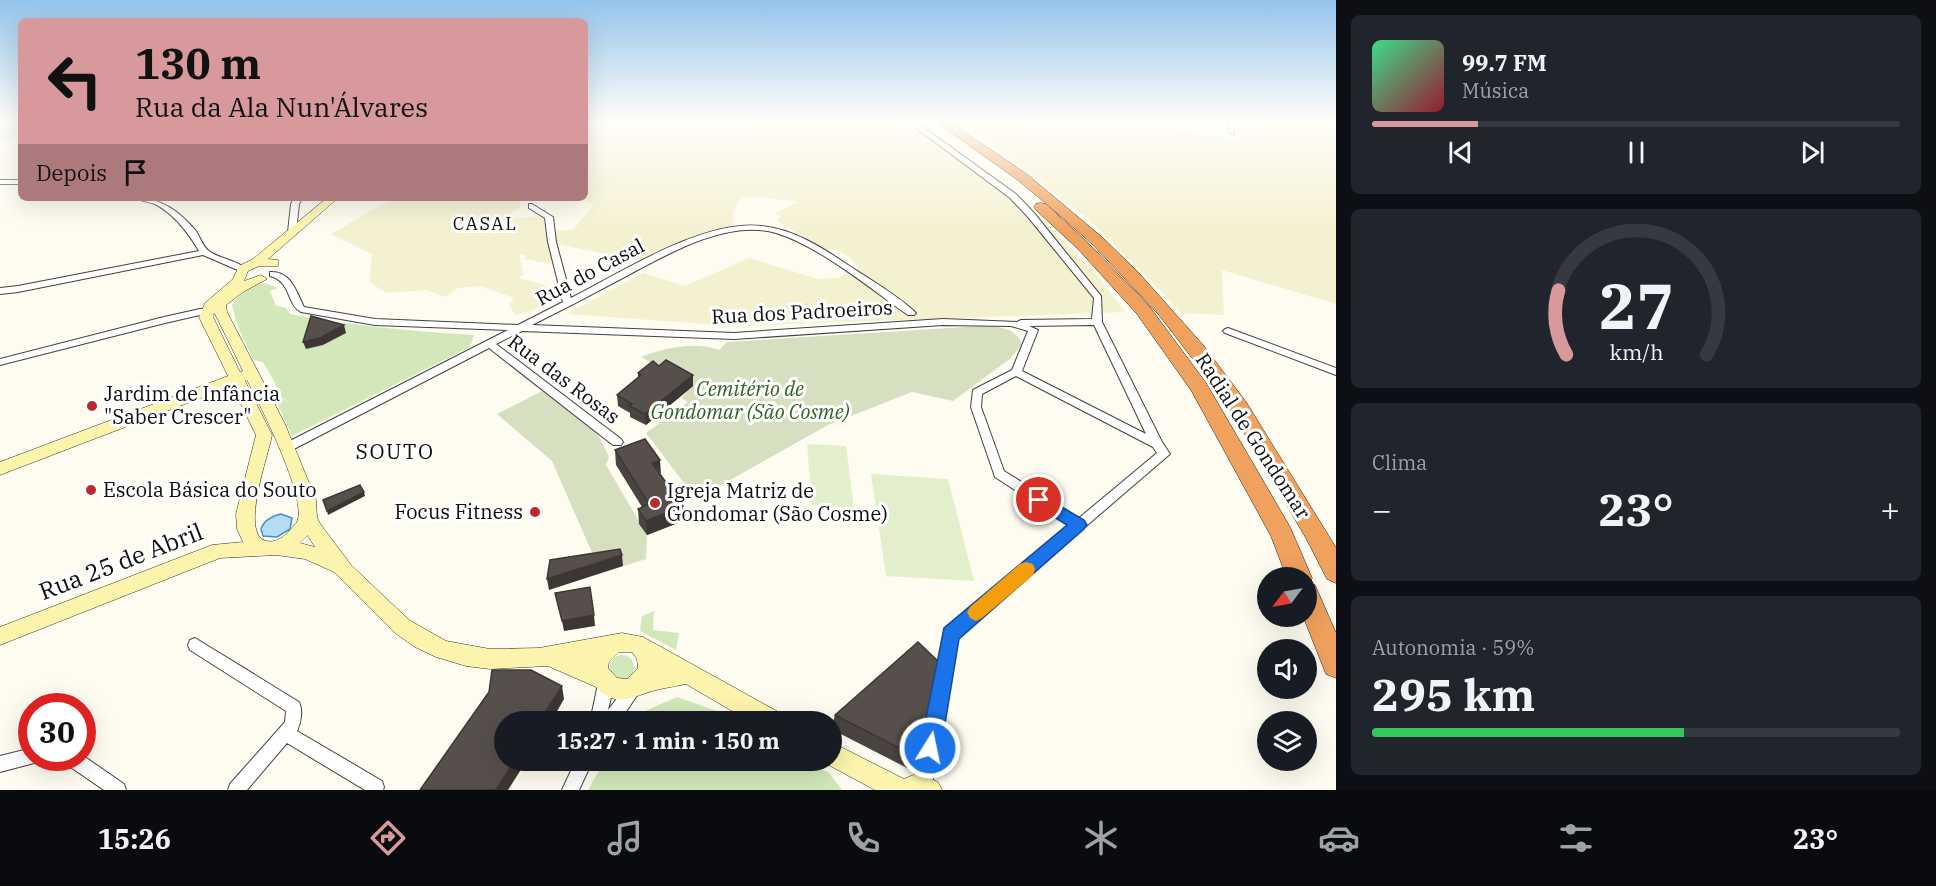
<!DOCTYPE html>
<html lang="pt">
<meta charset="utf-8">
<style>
body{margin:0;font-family:"IBM Plex Serif",serif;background:#20242c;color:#f1f3f6;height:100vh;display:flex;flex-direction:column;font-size:22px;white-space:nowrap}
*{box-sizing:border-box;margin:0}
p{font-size:20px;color:#9ea1a6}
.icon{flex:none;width:33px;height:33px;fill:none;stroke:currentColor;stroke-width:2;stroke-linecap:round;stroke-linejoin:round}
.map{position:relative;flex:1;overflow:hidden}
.side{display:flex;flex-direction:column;gap:15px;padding:15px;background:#0d0f14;width:600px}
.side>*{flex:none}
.hud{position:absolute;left:18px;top:18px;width:570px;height:183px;border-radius:9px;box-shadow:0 6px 24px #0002;background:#d8999d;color:#111;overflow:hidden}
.needle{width:39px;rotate:238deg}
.buttons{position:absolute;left:1257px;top:567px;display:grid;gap:12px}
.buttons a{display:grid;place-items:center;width:60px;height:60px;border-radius:50%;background:#171b24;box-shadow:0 6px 24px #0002;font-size:30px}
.speed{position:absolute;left:18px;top:693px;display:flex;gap:12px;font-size:30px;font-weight:700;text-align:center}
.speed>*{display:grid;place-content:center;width:78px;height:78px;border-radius:50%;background:#171b24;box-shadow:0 6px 24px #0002;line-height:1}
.speed .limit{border:9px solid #d22;background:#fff;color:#111}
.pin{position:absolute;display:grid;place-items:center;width:51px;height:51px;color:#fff;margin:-26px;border:3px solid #fff;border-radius:50%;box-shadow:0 2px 6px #0007}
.me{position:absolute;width:66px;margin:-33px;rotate:10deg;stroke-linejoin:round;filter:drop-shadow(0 0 4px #0008)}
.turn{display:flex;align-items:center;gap:21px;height:126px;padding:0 18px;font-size:27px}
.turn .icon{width:78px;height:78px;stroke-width:2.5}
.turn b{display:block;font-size:42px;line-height:51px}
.then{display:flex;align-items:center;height:57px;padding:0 18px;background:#0003;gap:12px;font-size:22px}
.big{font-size:45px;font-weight:700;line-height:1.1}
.side .widget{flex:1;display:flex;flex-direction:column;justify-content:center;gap:9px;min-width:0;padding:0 21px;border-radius:9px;background:#20242c}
.side .dial{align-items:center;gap:0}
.dial svg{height:156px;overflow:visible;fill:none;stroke:#363941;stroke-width:7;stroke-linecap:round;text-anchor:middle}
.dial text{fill:#f1f3f6;stroke:none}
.song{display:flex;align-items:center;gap:18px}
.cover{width:72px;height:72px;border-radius:9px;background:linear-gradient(135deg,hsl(150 70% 55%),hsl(350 70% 35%))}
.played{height:6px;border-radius:3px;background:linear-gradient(90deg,#d8999d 20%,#363941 20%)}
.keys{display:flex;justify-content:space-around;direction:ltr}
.heat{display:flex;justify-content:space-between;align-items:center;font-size:33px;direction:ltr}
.charge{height:9px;border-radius:4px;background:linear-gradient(90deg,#34c759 59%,#363941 0)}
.trip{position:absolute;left:494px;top:711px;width:348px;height:60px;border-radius:30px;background:#171b24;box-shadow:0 6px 24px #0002;font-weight:700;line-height:60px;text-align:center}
.tab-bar{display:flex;height:96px;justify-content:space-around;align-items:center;background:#090b0e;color:#9ea1a6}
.tab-bar .icon{width:42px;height:42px}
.tab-bar .current{color:#d8999d}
.tab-bar b{font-size:27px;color:#f1f3f6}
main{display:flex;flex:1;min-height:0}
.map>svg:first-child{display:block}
.industrial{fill:#ebe3ec}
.farmland{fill:#f4f1d1}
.green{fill:#d2e8ba}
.cemetery{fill:#d6e0c1}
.pitch{fill:#e3efcc}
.water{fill:#b6dcf4;stroke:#4091c9;stroke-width:1.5}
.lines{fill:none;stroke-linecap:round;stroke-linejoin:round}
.minor-casing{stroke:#414141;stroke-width:2}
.secondary-casing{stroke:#303030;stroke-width:1}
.motorway-casing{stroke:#1f1f1f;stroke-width:1}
.minor{fill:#fff;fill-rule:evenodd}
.secondary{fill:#fcf4ad;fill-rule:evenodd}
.motorway{fill:#efa15d;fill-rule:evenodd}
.wall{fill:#4a4440}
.shaded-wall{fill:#3c3734}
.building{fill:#564f4b;stroke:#3c3734;stroke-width:1.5}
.route{fill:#1a73e8;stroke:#114b97;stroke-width:1.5}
.slow{fill:#f59e0b}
.poi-dot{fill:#ba2a30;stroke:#fff;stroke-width:2}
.labels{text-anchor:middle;stroke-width:6;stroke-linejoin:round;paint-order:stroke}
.far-neighbourhood-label{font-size:18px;letter-spacing:1.5px;fill:#0e0e0e;stroke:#fff}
.street-label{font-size:20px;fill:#0e0e0e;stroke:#fff}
.park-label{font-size:20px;font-style:italic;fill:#2e6420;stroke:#fff}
.poi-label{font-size:20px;fill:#0e0e0e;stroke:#fff;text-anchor:start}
.neighbourhood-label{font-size:21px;letter-spacing:1.5px;fill:#0e0e0e;stroke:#fff}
.near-street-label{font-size:24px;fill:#0e0e0e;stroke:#fff}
</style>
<main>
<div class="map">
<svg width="1336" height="790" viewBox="0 0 1336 790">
<rect width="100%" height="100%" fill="#fefcf0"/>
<!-- industrial -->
<path class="industrial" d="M0,122H21V137L0,141Z"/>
<!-- farmland -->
<path class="farmland" d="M585,122H914L938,136L1028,205L1093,270L1125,312L733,326L567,314L643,273L685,286L749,258L818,279L838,278L858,268L851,258L837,250H825L776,220L781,216L776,213L797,202L764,197H741L733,212V227L696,235L639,261L623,258L615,253L610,255L557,244L555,238L557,230H573L594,205L580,198H585Z
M953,122H1146L1154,127L1237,139V122H1328L1332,131L1336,133V304L1222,270L1224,315L1181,313L1157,287L1087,218L989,144Z
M393,198H519L521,206L512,212L513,218L543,216L548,223L552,264L524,259L527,256L519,254L524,275L518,278L538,283L557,291L555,295L558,298L531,311L515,315L509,304L514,298L481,286L458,288L445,297L427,290L386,293L370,282L372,254L331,234Z"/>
<!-- green -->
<path class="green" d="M265,283L278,288L270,291L276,306L286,308L290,314C350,326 412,331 474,335L470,347L292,436L278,405L275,383L263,362L253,360L237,324L232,305C242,292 249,286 265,283Z
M654,611L653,630L679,633L676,650L640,631L642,616Z
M610 667a12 12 0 1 1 24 0a12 12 0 1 1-24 0Z
M677,697L725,714L739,721H627L629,718Z
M605,760L808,761L829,773L842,790H588Z"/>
<!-- cemetery -->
<path class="cemetery" d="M981,326C997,326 1015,327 1022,344L1011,358L953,401L912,392L828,425L696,499L646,433L688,402L681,398L692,386L641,357C664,348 694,341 719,350L727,342Z
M542,391L598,434L609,457L606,465L647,535L646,559L605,572L601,563L597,564L552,461L497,414Z"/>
<!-- pitch -->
<path class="pitch" d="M807,444L846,446L854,508L812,505Z
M871,474L948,479L974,581L886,576Z"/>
<!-- water -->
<path class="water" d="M281,514L292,518L290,529L277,537L263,536L261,529C264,520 272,516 281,514Z"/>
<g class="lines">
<defs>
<path id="minor" d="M908,122H916L1016,194L1034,213L1101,296L1102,322L1162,442L1170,454L957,637L931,790H917L916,786L945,629L1070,526L995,477L971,407L973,390L1012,370L1028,331L1011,326L943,325L734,339L522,331L496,344L621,439L623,442L621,445H613L489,348L290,451H282L280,448L282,445L508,330L375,325L301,312C286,304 292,282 270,276V272C291,271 296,291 304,307L375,319L518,325L563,302L548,242L545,218L529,208V204H532L553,217L556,242L571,298C622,272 704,219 762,226C793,229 823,248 848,265C868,278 900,297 916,313L914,315H908C869,288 821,247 776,233C725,218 661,258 617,281C589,296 560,311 532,325L734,333L943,319L1017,322L1021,320L1092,319L1094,298L1028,217L1010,198ZM1094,325L1146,434L1022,371L1038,330L1029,326ZM1016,376L1153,447L1157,453L1079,518L1004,471L981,407L982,394Z
M1228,122H1234V134L1229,133Z
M0,180H21V184H0Z
M136,198C162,198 180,212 196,231C200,237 203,247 209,251C220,259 236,260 247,269L246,271H240L203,255L18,292L0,294V288L18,286L199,251C188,232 174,214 155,204C149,202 142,201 136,198Z
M294,198H302L299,204L296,232L292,234L288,232L291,204Z
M215,308L218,309L220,311L218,313L200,315L165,323L0,365V359L164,317L200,309Z
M1228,328L1336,368V375L1225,333L1223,331L1225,329Z
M195,638L299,702C303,710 301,723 297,731L382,781L384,787L383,790H365L287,743L247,790H228L230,784L285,722L286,711L190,650L188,645L190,640Z
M606,677L611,679L614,684L608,710L629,683L634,681L639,683L642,688L619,722H590L598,684L601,679Z
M32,748V758H40L38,762L0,772V756Z
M82,755L124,784L126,790H104L66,764L64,758H82Z
M576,760H593L579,790H562Z"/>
<path id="secondary" d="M327,198H338L268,259L278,260V266H259L248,271L244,281L261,275L267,279L243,292L226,305L227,312L285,424L316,500L317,518L321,525L351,565L409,620L446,641L490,649L539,648L622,633L643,637L782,714L785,722H751L686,684C672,687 656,689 643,694C624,701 612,704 596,687L548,666L490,669L466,666L436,657L415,647L395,633L334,572L305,559L276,555L220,558L0,645V627L212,545L243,542L237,529L236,514L256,435L232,386L0,475V462L228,376L199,317L205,303L233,279L239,266L253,259ZM214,312L243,371L240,372L213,317ZM247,380C260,405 308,499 297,522C289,531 280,544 266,541C239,534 269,454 272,435L245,381ZM308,535V536L315,547L300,543ZM619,652H632L637,659L638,668L627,679L617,678L608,668L609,662Z
M831,742L904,779L918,773L938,782L942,790H875L823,762L822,760H831Z"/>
<path id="motorway" d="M937,122H950L1028,175L1103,238L1138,272L1203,345L1246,402L1330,538L1336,548V583L1327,579L1306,538L1226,402L1159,315L1092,244L1056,212L1019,181Z
M1041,203L1046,204L1088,243L1149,306L1206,383L1290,527L1312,578L1310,583L1315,585L1336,633V678L1326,674L1303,616H1306V578H1287L1271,536L1191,390L1137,314L1078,249L1036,210L1034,207L1036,204Z"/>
</defs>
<!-- minor casing -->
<use href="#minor" class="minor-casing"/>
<!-- secondary casing -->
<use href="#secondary" class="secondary-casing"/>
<!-- motorway casing -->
<use href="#motorway" class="motorway-casing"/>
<!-- minor -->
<use href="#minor" class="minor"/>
<!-- secondary -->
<use href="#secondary" class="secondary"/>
<!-- motorway -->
<use href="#motorway" class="motorway"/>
</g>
<!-- wall -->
<path class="wall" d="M659,366L693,375V386L646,425L630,417V413L618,406L617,395L638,378V373Z
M615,450L660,475L683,521L647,535L639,524L638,509L642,507L616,465Z
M835,715L922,760L915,772L831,729Z"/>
<!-- shaded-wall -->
<path class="shaded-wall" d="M344,325L346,333L323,345L306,349L303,342Z
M693,375V386L646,425L645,414Z
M660,460L661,474L652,463Z
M364,492L365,496L328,515L327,511Z
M683,506V521L647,535L646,521Z
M622,555L623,566L549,590L547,579Z
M594,615L595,626L564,631L562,621Z
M562,686L564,699L551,722H539Z
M515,760H527L508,790H496Z"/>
<!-- building -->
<path class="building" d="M311,316L344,325L320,338L303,342Z
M666,360L693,375L645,414L629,406L632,404L617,395L641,375L638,373L653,361L659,366Z
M645,439L660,460L652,463L683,506L646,521L638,509L649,504L615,450Z
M360,485L364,492L327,511L323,500Z
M620,549L622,555L547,579L550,560Z
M590,587L594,615L562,621L555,593Z
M918,642L941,664L922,760L835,715Z
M492,670H531L562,686L539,722H504V760H515L496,790H420L489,692Z"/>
<!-- sky -->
<linearGradient id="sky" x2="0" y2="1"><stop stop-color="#94c4ed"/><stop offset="0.52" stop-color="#fffef8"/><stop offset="1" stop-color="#fffef8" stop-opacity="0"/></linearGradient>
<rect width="1336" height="233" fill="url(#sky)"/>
<!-- route -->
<path class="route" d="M1039,494L1084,520L1087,525L1084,529L959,639L941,748L938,756L930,759L923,756L920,748L944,628L1067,525L1033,504L1031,500L1033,495Z"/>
<!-- slow -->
<path class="slow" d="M1026,562L1033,564L1035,569L1033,575L982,618L976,621L970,618L967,612L970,607L1020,564Z"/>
<!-- markers -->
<g class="poi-dot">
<circle cx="92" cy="406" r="6"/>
<circle cx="91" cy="490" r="6"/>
<circle cx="655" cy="503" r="6"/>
<circle cx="535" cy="512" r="6"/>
</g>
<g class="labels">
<!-- far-neighbourhood labels -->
<g class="far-neighbourhood-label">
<text x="485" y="230">CASAL</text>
</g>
<!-- street labels -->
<g class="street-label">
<text transform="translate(590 272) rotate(-28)" y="7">Rua do Casal</text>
<text transform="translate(802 312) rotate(-3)" y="7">Rua dos Padroeiros</text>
<text transform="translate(564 379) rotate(37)" y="7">Rua das Rosas</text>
<text transform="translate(1253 436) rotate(57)" y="7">Radial de Gondomar</text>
</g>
<!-- park labels -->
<g class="park-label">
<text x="750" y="396">Cemitério de<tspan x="750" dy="23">Gondomar (São Cosme)</tspan></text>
</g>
<!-- poi labels -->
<g class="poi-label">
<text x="104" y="401">Jardim de Infância<tspan x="104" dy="23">"Saber Crescer"</tspan></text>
<text x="103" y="497">Escola Básica do Souto</text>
<text x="667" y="498">Igreja Matriz de<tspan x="667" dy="23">Gondomar (São Cosme)</tspan></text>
<text x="523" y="519" text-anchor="end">Focus Fitness</text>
</g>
<!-- neighbourhood labels -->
<g class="neighbourhood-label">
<text x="395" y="459">SOUTO</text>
</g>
<!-- near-street labels -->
<g class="near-street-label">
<text transform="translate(121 562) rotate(-21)" y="8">Rua 25 de Abril</text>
</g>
</g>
</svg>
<div class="buttons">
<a><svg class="needle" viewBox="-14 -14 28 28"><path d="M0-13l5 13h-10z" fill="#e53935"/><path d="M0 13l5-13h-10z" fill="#9ea1a6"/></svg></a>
<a><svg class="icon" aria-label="sound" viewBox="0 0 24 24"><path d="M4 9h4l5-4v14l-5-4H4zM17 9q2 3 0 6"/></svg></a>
<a><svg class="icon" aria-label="layers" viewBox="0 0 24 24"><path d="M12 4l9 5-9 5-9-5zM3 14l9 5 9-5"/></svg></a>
</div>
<div class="speed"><div class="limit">30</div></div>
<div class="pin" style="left:1039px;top:500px;background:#d93025"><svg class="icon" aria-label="arrive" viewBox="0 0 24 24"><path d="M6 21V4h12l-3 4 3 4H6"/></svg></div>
<svg class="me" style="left:930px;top:748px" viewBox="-20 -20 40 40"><circle r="17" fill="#1a73e8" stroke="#fff" stroke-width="3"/><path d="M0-11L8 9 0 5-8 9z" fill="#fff"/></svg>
<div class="trip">15:27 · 1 min · 150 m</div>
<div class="hud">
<div class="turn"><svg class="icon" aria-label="left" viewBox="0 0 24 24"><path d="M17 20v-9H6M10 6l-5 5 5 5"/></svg><div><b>130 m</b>Rua da Ala Nun'Álvares</div></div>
<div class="then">Depois<svg class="icon" aria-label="arrive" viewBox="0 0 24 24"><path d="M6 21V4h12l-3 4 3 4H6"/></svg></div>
</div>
</div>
<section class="side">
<div class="widget">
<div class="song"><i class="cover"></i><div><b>99.7 FM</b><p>Música</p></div></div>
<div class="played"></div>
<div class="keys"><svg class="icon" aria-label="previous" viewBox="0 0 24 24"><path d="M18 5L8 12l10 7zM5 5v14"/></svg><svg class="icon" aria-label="pause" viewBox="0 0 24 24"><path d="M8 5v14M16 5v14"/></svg><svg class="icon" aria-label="next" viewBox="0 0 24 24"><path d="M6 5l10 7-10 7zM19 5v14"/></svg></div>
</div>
<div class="widget dial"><svg viewBox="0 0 100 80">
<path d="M14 69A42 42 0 1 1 86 69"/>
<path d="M14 69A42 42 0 0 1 10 36" stroke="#d8999d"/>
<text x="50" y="56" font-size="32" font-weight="700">27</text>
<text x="50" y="72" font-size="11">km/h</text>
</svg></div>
<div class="widget"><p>Clima</p>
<div class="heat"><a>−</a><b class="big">23°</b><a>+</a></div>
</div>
<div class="widget"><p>Autonomia · 59%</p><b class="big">295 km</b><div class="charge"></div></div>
</section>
</main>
<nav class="tab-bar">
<b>15:26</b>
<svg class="icon current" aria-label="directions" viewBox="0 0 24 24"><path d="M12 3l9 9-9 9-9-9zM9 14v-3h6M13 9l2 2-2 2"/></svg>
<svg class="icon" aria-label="music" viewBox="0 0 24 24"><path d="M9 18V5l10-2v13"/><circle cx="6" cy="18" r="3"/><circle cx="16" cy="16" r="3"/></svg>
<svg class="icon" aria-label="phone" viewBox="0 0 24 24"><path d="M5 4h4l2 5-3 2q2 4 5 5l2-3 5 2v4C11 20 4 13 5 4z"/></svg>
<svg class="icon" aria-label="climate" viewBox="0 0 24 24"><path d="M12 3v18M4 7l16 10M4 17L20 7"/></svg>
<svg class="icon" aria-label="car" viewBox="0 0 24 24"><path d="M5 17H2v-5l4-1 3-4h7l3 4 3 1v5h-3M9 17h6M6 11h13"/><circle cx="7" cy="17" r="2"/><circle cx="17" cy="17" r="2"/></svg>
<svg class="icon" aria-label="filters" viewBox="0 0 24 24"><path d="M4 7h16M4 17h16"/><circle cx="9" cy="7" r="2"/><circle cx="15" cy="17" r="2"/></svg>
<b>23°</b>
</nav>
